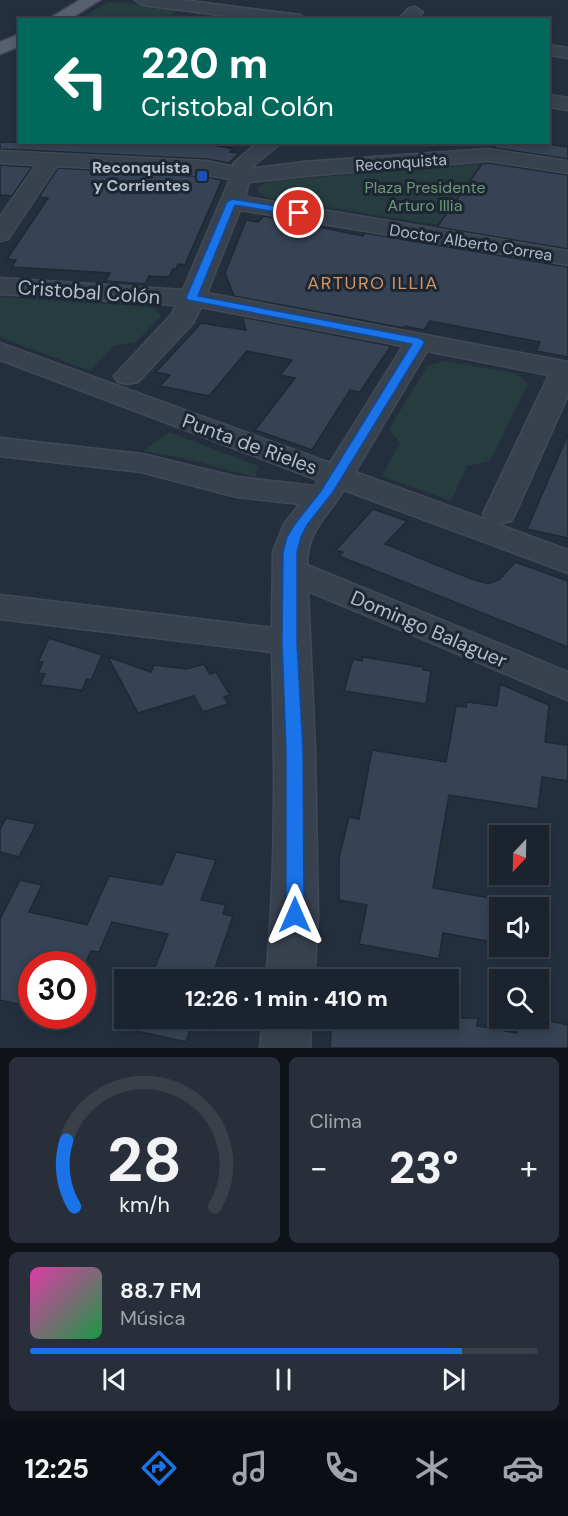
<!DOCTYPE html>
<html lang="es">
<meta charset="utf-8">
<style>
body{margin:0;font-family:"DM Sans",sans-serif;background:#282f3a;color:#f1f3f6;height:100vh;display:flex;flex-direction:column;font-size:22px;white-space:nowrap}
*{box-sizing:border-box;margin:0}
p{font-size:20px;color:#a0a4aa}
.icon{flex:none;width:33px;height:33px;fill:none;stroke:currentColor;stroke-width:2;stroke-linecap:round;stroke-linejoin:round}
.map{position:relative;height:1048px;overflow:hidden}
.side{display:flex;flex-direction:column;gap:9px;padding:9px;background:#0f1319;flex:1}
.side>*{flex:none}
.hud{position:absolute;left:18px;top:18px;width:532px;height:126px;border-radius:0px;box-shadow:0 3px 9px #0003,0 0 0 2px #39404a;background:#00695c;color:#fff;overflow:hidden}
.needle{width:39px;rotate:202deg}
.buttons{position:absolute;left:489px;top:825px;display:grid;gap:12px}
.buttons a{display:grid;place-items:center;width:60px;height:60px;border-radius:0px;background:#1b232e;box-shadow:0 3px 9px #0003,0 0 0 2px #39404a;font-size:30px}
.speed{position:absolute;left:18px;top:951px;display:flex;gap:12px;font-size:30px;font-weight:700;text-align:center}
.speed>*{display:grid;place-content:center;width:78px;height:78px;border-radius:50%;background:#1b232e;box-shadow:0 3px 9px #0003,0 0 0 2px #39404a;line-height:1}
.speed .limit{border:9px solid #d22;background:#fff;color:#111}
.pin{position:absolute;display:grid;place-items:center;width:51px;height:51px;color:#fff;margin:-26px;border:3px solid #fff;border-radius:50%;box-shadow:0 2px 6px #0007}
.me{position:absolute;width:66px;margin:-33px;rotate:0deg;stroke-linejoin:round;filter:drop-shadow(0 0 4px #0008)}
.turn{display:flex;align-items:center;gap:21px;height:126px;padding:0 24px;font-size:27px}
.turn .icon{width:78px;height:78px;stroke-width:2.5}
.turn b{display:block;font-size:42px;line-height:51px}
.big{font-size:45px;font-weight:800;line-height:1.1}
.side .card{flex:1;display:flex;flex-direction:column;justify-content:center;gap:9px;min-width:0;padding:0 21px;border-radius:9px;background:#282f3a}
.side .dial{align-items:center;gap:0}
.dial svg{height:156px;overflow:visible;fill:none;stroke:#39404a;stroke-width:7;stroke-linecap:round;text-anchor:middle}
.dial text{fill:#f1f3f6;stroke:none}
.song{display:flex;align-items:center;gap:18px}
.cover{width:72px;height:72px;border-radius:9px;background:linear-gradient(135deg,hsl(320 70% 55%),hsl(140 70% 35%))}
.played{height:6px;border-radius:3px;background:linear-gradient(90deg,#1a73e8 85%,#39404a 85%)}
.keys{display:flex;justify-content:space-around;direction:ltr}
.heat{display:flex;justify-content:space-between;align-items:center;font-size:33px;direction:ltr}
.side .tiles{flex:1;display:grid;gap:9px;grid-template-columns:1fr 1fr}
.card:last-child{grid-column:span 2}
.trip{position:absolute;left:114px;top:969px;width:345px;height:60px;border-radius:0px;background:#1b232e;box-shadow:0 3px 9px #0003,0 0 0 2px #39404a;font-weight:800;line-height:60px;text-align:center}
.dock{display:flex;height:96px;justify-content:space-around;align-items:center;background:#0b0e12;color:#a0a4aa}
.dock .icon{width:42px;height:42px}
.dock .active{color:#1a73e8}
.dock b{font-size:27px;color:#f1f3f6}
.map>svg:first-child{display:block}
.green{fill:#263c3f}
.building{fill:#364354;stroke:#1f2835;stroke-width:1.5}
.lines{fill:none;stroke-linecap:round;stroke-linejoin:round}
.minor-casing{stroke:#414a57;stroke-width:3}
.major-casing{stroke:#414a57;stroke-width:3}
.minor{fill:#38414e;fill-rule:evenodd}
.major{fill:#56606e;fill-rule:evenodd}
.route{fill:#1a73e8;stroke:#114b97;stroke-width:1.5}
.transit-dot{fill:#1a4fb4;stroke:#1d2633;stroke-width:2}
.labels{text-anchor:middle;stroke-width:6;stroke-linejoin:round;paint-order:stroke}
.far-street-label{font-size:16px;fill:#b4bcc9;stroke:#1d2633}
.far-poi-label{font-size:16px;font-weight:bold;fill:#b4bcc9;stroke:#1d2633;text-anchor:end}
.far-park-label{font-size:16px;fill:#6b9a76;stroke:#1d2633}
.far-neighbourhood-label{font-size:18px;letter-spacing:1.5px;fill:#d59563;stroke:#1d2633}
.street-label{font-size:20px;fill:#b4bcc9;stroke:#1d2633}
</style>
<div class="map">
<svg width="568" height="1048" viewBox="0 0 568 1048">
<rect width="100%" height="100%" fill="#242f3e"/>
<!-- green -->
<path class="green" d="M121,2L172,9L176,12L165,19L77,20L107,3Z
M482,164L438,225L265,197L257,190L259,186L270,181Z
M0,297L153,307L161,316L136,342L114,346L90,371L0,337Z
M447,361L517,374L528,384L490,461L467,466L451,501L382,476L400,443L389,429L428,365Z
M169,432L258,466L255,477L183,458L143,451Z"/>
<!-- building -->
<path class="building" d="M0,142H197L234,149L230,152L239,153L229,163L207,159L0,149Z
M498,142H533L568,147V159L494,148Z
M488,163L568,175V249L437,227L482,164Z
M0,165L32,167L12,196L0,195Z
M58,168L207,177L222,180L185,265L178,264L176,269H173L169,277L149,276L145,284L105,281L110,273L12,267L16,260L7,259L48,198L39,197Z
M264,216L363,236L365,233L568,267V357L536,351L540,342L430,321L424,330L405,326L403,328L234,296L225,273L246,220L258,222Z
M242,317L391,346L360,392L350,390L312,450L255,430L295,378L280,375L292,360L247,351L209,396L160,386L170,375L156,372L201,323L246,330Z
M568,434V538L527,529Z
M373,509L407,521L385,544L469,578L488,584L500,579L515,562L568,581V647L339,556L343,552L336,550Z
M49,638L102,655L91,680L87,679L82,690L40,685L45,674L38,673L43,662H38Z
M108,657L151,672L154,665L187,669L204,664L210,674L216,672L230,695L224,697L228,704L203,712L194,696L138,713Z
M363,657L423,667V670L431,671L426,704L344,691L353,659L362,661Z
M500,684L549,705L545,742L568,745V781L542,777L538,809L449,795L433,888L496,899L492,942L443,933L439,959L359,944L367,905L339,900V858L349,817L359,819L372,750L446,762L456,706L466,707L467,702L497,706Z
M6,818L36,824L19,857L0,852V829Z
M176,852L216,860L201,900L226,905L223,914L233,916L211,980H150L168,934L112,922L99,952L91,951L85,964H32V1007L0,1000V919L20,880L42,885L29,912L87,925L109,876L162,885Z
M127,1018H216L212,1031L191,1027L186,1042L123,1028Z
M332,1018H478L477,1026L517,1033L518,1018H536L568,1025V1048H330Z"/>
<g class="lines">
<defs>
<path id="minor" d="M135,0H182L300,15L308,20H256L143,5Z
M415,7L423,12L417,20H398L409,8Z
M549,45L568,48V58L549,55Z
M549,95L568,98V110L549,107Z
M258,142H282L249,169L304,162L488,149L568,161V173L488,161L304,176L249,182L245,197L568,251V265L240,210L207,293L568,362V395L515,514L511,521L499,524L491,522L568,550V573L344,490C327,517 307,530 307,565L568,672V700L308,591L315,750L318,915L314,980H266C276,871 275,761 272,652L0,619V595L272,628L273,552L284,524L300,504L237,497L141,472L0,456V438L142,454L237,477L315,486L318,480L0,360V343L330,463L403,346L201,307L193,323L138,382L128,384L118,382L114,376L172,314L176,305L0,294V278L183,290L230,179L207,175L57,166L8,239L0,241V217L36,165L0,163V151L207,161L235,167L233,164ZM427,351L549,375L483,514L487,520L355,472Z
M263,1018H311L310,1048H260Z"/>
<path id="major" d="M80,0H100L68,20H47Z
M20,34V46L0,54V42Z"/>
</defs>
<!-- minor casing -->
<use href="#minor" class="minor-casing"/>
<!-- major casing -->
<use href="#major" class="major-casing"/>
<!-- minor -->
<use href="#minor" class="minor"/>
<!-- major -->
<use href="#major" class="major"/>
</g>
<!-- route -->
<path class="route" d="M232,199L299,210L304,213L299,216L235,205L198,296L419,338L425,342L333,492L307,525L301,537L297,552V642L303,750L304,915L302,921L295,923L288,921L286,915V750L282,642L283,552L287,537L295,524L321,491L412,344L188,300L186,298L227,202Z"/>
<!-- markers -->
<rect class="transit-dot" x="196" y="170" width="12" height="12" rx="3"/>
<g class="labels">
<!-- far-street labels -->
<g class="far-street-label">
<text transform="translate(401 162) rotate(-4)" y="6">Reconquista</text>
<text transform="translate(471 242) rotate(9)" y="6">Doctor Alberto Correa</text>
</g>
<!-- far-poi labels -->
<g class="far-poi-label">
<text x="190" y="173">Reconquista<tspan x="190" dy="18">y Corrientes</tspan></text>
</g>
<!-- far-park labels -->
<g class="far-park-label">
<text x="425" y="193">Plaza Presidente<tspan x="425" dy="18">Arturo Illia</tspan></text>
</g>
<!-- far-neighbourhood labels -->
<g class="far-neighbourhood-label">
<text x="373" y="289">ARTURO ILLIA</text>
</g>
<!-- street labels -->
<g class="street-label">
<text transform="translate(89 292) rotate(4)" y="7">Cristobal Colón</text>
<text transform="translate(250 444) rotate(20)" y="7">Punta de Rieles</text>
<text transform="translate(429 629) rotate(23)" y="7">Domingo Balaguer</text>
</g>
</g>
</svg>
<div class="buttons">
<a><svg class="needle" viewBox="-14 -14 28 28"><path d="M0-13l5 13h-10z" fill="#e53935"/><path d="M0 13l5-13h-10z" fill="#a0a4aa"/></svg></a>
<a><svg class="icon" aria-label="sound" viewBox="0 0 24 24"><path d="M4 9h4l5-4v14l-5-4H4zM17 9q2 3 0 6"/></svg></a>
<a><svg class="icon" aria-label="search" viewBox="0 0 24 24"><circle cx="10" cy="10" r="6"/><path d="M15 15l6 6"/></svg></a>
</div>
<div class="speed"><div class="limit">30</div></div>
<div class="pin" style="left:299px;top:213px;background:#d93025"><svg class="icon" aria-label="arrive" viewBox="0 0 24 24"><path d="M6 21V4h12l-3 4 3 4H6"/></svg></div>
<svg class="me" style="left:295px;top:915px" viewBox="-20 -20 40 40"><path d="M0-17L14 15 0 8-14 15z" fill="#1a73e8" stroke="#fff" stroke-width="4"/></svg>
<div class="trip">12:26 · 1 min · 410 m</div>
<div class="hud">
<div class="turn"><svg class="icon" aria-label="left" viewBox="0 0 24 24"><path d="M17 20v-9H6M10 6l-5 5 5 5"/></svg><div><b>220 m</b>Cristobal Colón</div></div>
</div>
</div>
<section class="side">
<div class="tiles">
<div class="card dial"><svg viewBox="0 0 100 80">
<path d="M14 69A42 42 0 1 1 86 69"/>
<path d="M14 69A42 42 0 0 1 10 35" stroke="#1a73e8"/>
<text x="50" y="56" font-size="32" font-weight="700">28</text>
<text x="50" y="72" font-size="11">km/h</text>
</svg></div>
<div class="card"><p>Clima</p>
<div class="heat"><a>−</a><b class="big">23°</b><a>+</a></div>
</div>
<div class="card">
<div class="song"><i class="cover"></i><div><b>88.7 FM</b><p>Música</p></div></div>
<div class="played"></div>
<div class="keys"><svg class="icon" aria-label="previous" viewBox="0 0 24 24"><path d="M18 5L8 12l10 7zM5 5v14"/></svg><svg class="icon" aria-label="pause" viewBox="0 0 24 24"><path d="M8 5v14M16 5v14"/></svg><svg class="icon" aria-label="next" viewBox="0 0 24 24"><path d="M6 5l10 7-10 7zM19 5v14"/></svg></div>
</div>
</div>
</section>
<nav class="dock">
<b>12:25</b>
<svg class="icon active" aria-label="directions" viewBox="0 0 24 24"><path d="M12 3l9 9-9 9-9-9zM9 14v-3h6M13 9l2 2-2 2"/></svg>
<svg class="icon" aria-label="music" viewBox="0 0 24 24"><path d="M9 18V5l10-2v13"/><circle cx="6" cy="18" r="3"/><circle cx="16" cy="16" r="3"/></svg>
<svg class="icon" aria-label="phone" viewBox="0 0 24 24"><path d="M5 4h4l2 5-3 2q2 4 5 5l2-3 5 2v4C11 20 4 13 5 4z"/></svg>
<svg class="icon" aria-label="climate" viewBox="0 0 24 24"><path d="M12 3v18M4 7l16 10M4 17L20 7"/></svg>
<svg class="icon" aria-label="car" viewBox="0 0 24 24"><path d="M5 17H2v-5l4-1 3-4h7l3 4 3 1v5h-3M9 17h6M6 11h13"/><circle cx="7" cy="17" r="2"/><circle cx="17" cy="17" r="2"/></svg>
</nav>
